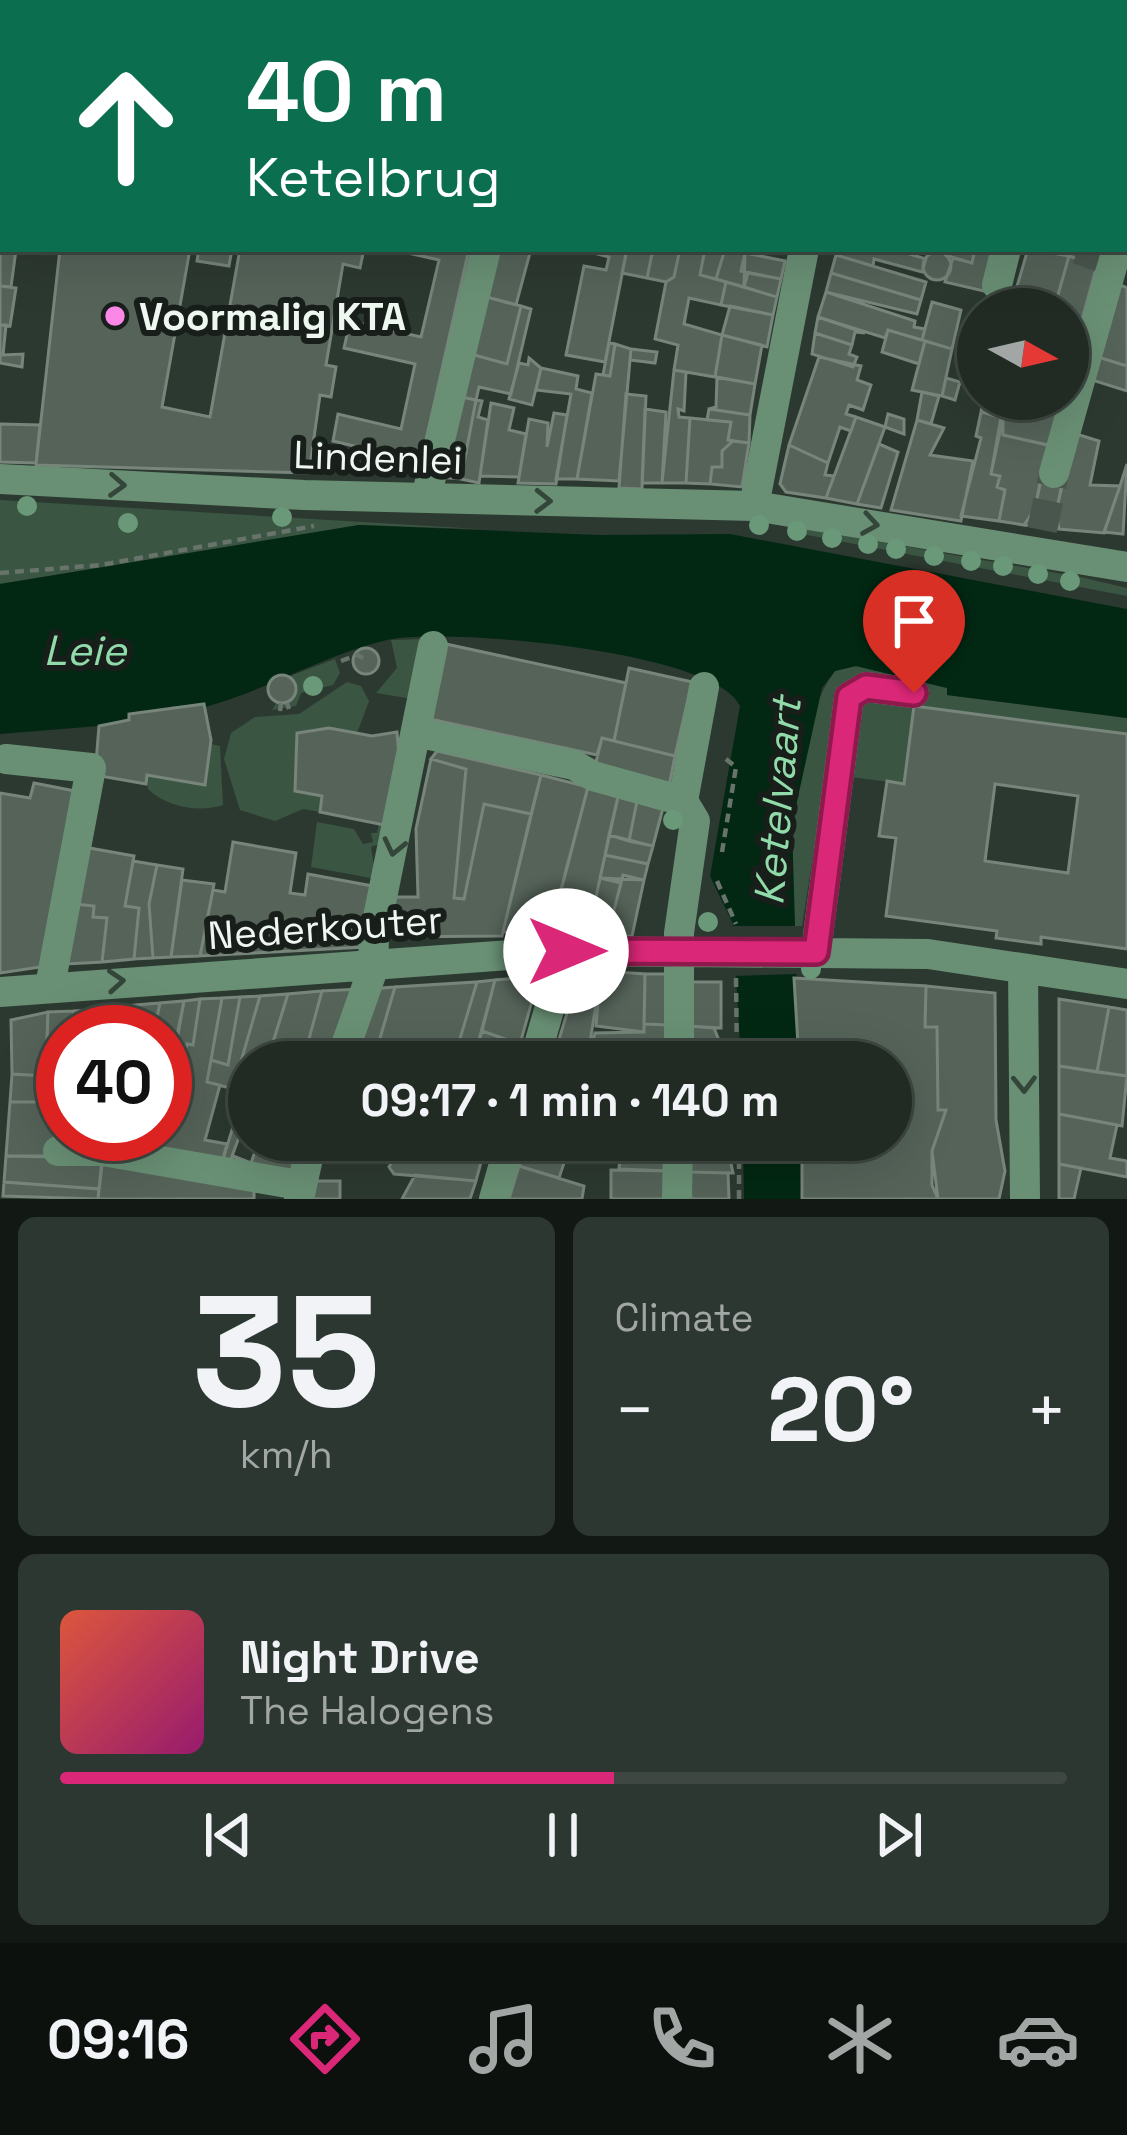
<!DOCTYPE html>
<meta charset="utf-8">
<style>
body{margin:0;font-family:"Space Grotesk",sans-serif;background:#2d3731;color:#f1f3f6;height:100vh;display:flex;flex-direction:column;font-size:45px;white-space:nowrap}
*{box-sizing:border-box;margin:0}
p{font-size:39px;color:#a2a7a6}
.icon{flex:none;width:66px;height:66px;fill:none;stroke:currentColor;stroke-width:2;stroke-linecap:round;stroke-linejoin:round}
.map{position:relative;height:1199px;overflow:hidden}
.side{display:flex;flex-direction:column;gap:18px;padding:18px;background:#121814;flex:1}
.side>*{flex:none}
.guide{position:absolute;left:0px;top:0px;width:1128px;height:252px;box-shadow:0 12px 48px #0002,0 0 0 3px #3e4741;background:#0b6e4f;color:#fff;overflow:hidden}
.needle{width:78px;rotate:98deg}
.controls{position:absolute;left:957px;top:288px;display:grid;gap:24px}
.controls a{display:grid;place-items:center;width:132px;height:132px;border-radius:50%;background:#212b24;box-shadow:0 12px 48px #0002,0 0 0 3px #3e4741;font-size:60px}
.speed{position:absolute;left:36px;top:1005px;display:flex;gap:24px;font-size:60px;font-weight:700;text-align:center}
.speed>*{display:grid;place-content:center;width:156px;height:156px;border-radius:50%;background:#212b24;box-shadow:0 12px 48px #0002,0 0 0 3px #3e4741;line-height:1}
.speed .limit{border:18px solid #d22;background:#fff;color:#111}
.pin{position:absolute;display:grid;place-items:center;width:102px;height:102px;color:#fff;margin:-123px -51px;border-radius:50% 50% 50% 0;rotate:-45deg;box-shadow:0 0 12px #0007}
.pin .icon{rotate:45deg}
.me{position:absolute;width:132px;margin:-66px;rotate:90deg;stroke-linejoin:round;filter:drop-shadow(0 0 9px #0008)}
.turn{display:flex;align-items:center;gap:42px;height:252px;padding:0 48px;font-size:54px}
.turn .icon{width:156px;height:156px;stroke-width:2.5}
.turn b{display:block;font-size:84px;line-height:102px}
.big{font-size:90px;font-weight:600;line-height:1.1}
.side .tile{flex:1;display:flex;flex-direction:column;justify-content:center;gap:18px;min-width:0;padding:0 42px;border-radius:18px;background:#2d3731}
.side .dial{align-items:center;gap:0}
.dial b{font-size:156px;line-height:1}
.song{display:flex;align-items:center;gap:36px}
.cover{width:144px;height:144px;border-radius:18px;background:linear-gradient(135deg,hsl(10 70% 55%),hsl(320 70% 35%))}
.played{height:12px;border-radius:6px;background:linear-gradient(90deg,#db2777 55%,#3e4741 55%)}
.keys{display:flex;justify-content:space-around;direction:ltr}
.heat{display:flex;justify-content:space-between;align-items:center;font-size:66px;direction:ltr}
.side .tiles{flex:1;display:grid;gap:18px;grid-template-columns:1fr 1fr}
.tile:last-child{grid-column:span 2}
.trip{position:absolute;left:228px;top:1041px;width:684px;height:120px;border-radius:60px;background:#212b24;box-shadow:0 12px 48px #0002,0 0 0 3px #3e4741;font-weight:600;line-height:120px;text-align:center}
.tab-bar{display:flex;height:192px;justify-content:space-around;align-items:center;background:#0d110e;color:#a2a7a6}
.tab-bar .icon{width:84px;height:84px}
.tab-bar .selected{color:#db2777}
.tab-bar b{font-size:54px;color:#f1f3f6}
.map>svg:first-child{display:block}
.green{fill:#3b5543}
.water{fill:#022813}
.pier{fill:#2c3930}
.building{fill:#556359;stroke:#77857b;stroke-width:3;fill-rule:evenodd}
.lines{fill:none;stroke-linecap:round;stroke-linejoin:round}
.minor-tunnel{stroke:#49564d;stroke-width:30;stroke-dasharray:30 15;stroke-linecap:butt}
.path{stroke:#67736b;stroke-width:4.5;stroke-dasharray:9 6;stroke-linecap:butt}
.minor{stroke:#699075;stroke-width:30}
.tree{fill:#6a9979}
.oneway{stroke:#34463a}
.route-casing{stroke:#8e194d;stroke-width:30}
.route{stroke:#db2777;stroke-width:21}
.poi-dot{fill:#fb87e6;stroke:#181e1a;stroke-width:4.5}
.labels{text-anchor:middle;stroke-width:12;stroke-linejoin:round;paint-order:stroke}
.poi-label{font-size:39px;font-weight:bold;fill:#eff7f1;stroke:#181e1a;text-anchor:start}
.street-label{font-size:39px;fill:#eff7f1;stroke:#181e1a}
.water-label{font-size:42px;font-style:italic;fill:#90dba9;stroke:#181e1a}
</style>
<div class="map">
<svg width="1127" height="1199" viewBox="0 0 1127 1199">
<rect width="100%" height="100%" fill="#2c3930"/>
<!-- green -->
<path class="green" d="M0,500L479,529L359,525L0,584Z
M795,527L1085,578L1127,588V596L797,533Z
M426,639L413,699L376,693L397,668L391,640Z
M335,659L340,673L333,685L301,693L296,706L272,710L277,702L295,697L290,676Z
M856,666L948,688L947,695L1127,718V734L915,706L904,784L844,776L837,701L802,926H793C791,853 791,731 835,671Z
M347,682L361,686L369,701L357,733L329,728L297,734L295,791L322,796L320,812L303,809L275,821L240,810L224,759L231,733L255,717L299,714Z
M398,739L400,769L380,844L371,847L376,879L311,867L317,822L354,829L363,844L373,842L371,833H377L379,824L323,813L325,798L388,740Z
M211,744L220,746L223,805C200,813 166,807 148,789L147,775L205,785Z"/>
<!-- water -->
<path class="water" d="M359,525L598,535L730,534L1127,609V718L947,695V688L856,666L835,671L822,688L792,824L799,1062H741L733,924L710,876L740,706C716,651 446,627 387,640C324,655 267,690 205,707L175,706L99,726L0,734V584Z
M743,1140H802V1199H744Z"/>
<!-- pier -->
<path class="pier" d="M727,926H799L797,974L733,976Z"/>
<!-- building -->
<path class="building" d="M203,0H282L201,3Z
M1065,0H1127V25L1125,3Z
M0,16H3V110H0Z
M0,162H3V248L0,247Z
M0,247L16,250L11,287L0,286Z
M60,249H190L162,407L210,417L240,249H364L360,268L343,264L326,365L336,367L331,397L320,395L309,473L36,465Z
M199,249H232L229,266L197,261Z
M390,249H469L421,462L333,441L338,414L401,429L415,364L344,348L350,321L421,337L439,260Z
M495,249H531L516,305L483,296Z
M578,249H627L605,362L566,355L584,266L606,270L609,257Z
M627,249H653L647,278L622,273Z
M653,249H680L674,277L666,282L647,278Z
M680,249H705L700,275L726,282L721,305L689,298L684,324L722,335L715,377L674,370L678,345L655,339L666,282L674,277Z
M705,249H725L716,279L700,275Z
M725,249L745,253L744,287L716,279Z
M837,249H893L926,259L922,272L874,259L873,266L836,255Z
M950,249H975L972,263L948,256Z
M975,249H999L988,292L945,282L953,258L972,263Z
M1028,249L1069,256L1054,309L1013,300Z
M1071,249L1102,252L1097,265L1069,256Z
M923 266a14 14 0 1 1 28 0a14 14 0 1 1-28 0Z
M745,253L785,261L781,279L741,271Z
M836,255L926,282L921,300L831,273Z
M1069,256L1097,265L1082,320L1068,316V309H1054Z
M748,273L781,279L777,297L744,287Z
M831,273L921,300L917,314L826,292Z
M726,282L777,297L773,315L721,305Z
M1116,283L1127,288V366L1095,356Z
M0,286L16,288L10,326L0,325Z
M826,292L915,321L914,327L925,329L922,340L888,330L885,338L818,317Z
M483,296L521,306L507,364L467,353Z
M932,302L961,310L952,349L922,340Z
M521,306L531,309L511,394L479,387L476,400L456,396L467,353L507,364Z
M730,306L773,315L767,347L722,335Z
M1068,316L1082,320L1072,353L1068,352Z
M818,317L865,333L855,332L852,345L815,333Z
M0,325H6L3,355L23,354L22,367L0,363Z
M888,330L925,341L919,364L882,352Z
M815,333L852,345L849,354L857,357L853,367L812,354Z
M722,335L762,345L755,384L715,377Z
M925,341L952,349L942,396L912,390Z
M609,343L615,344L610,376L603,375Z
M615,344L631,349L619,481L577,479L596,374L610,376Z
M631,349L657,352L655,363L630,360Z
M1095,356L1127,366V391L1089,379Z
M819,357L861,366L857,380L871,385L863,410L849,405L846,414L856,417L851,431L840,427L828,463L789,445Z
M529,358L541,368L532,405L509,399L519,363L528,365Z
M541,368L578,376L576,389L592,393L577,479H556L571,394L536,390Z
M674,370L686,372L684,411L678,409L679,417L690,418L686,483H662Z
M717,377L755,384L750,415L709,409L716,407Z
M946,378L960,382L955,400L942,396Z
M922,392L939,396L931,424L917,420Z
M626,394L646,396L642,489L619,488Z
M456,396L476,400L461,479L435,477Z
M1009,399H1060L1057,412Z
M476,400L482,401L478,417L488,420L479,483L461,479Z
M994,400L1057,412L1051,446L1003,435V418L981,412L982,405L993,407Z
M491,403L514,408L509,430L526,434L519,477L480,476Z
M645,409L666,412L662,483H642Z
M709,409L750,415L749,443L728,440L731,422L707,420Z
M981,412L1001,417L991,474L1000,476L997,487L1005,490L999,521L961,516L981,438L976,436Z
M554,413L567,415L556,484L518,483L529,419L548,423L547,447Z
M888,414L904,419V434L885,427Z
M856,417L885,427L857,504L826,498Z
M690,418L731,422L728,440L733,441L722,451V467H712L710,484L686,483Z
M1003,418V435L1048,445L1035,509L1024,525L999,521L1005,490L997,487L1000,476L991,474Z
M917,420L944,428L930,455L973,461L961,521L891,510Z
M0,424L40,425L36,463L0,462Z
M1073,433L1099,441L1090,485L1120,486L1104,533L1059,529L1056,512Z
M733,441L749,443L742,487L710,484L712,467H722V451Z
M879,444L898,452L881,508L857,504Z
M789,445L828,463L825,475L834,476L826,498L786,492L780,484Z
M338,463L425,464V474L339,471Z
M1127,464L1123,534L1104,532L1120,486Z
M1042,472L1065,474L1056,512L1059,529L1024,525L1035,509Z
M446,644L626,683L614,741L602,738L597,755L430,719Z
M353 661a13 13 0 1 1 26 0a13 13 0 1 1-26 0Z
M629,668L692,682L675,756L614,741Z
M268 689a14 14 0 1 1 28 0a14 14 0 1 1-28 0Z
M204,704L211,740L205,785L147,775L146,784L95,775L99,726L129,720V714Z
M914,706L1127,734V949L1041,937V944L996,938L997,931L886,916L896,838L879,836L887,781L904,784ZM995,784L1078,796L1068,873L985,861Z
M329,728L372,736L397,732L400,769L389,826L320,812L322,796L295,791L297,733Z
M602,738L675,756L668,791L594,770Z
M437,751L541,775L531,814L484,804L464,899L454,898L466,769L431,759Z
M431,759L466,769L454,898L464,899L484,804L531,814L502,936L378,937L387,897H418L416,829Z
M541,775L588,787L550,931L503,932Z
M34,783L80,792L47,966L0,973V793L30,798Z
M588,787L618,797L588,933H550Z
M618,797L637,801L629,841L609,835Z
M637,801L663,808L653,846L629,841Z
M609,835L653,846L648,864L605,855Z
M233,842L296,853L290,893L305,895L308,874L378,887L365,947L200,956L213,890L225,892Z
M84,847L134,856L125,906L139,908L134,959L102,962L107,918L93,917L94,906L75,904Z
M605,855L648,864L644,880L600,878Z
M133,861L157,865L149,904L153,958L134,959L139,908L125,906Z
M157,865L183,869L171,957L153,958L149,904Z
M623,875L644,880L632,936L607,937Z
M600,878L621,883L607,937L588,936Z
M182,880L214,884L200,956L171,957Z
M75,904L94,906L93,917L107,918L102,962L67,964Z
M580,971H601L587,1062H552Z
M601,971L645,974L644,1032L596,1026Z
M645,974H667L668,1025L644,1024Z
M539,976L520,1044L482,1031L495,980Z
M794,978L926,986L925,1027H937L938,1110H946L932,1151L938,1199H802V1140H891V1062H799Z
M495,980L473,1062H453L477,982Z
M477,982L453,1062H373L395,987Z
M689,982H721V1028L688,1026Z
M926,986L995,993L996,1120L1005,1171L999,1199H938L932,1185V1151L946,1110H938L937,1027H925Z
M395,987L373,1062H346L370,989Z
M360,989L335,1062L303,1061L322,991Z
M322,991L303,1061H267L288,994Z
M288,994L267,1062H249V1110L228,1167L221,1166L243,1094L233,1089L260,996Z
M260,996L233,1089L207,1082L211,1060L228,1065L240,997Z
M240,997L228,1065L211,1060L222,998Z
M222,998L207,1082L220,1085L205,1140L227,1144L221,1166L151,1152L155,1134H165L187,1044L193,1045L200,999Z
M200,999L193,1045L187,1044L176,1081L168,1079L184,1001Z
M1059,999L1109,1007L1097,1072L1059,1066Z
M184,1001L176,1046H165V1032H154L160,1003Z
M160,1003L154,1032H131L136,1005Z
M136,1005L131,1032H112L116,1007Z
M1109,1007L1127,1010V1076L1097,1072Z
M115,1009L112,1032H72L74,1011Z
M74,1011L72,1032H63V1083H45L48,1012Z
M48,1012L46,1076L12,1074L11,1020Z
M644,1024L668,1025V1062H587L595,1033L644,1032Z
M688,1026L714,1028L720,1043L717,1062H689Z
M482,1031L520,1044L514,1062H473Z
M1059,1066L1127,1076L1122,1126L1059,1114Z
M12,1074L46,1076L42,1102H10Z
M10,1102H63V1134H69V1145L53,1156H6Z
M1059,1114L1117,1125L1110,1158L1127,1161V1177L1059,1164Z
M259,1140H306L292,1180L228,1167L233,1156L251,1163Z
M416,1140H488L484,1151Z
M527,1140L570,1145L559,1178L519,1166Z
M620,1140H669V1153L620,1147Z
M689,1140H726L733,1173L689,1172Z
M447,1146L484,1151L476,1181L394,1174L389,1167L396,1154L445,1160Z
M604,1146L669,1153L670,1171L619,1169L620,1157L603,1155Z
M6,1156L102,1158L99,1189L4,1182Z
M103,1157L254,1186V1199H98Z
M1059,1164L1081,1168L1074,1199H1059Z
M519,1166L584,1186L582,1199H509Z
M611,1170L670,1171V1199H611Z
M689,1172L728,1173L729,1199H691Z
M415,1175L476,1181L470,1199H402Z
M312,1181H340V1199H311Z
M4,1182L99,1189L98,1199L3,1196Z"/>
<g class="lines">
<!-- minor-tunnel -->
<path class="minor-tunnel" d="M1078,249L1100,257
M1042,530L1054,473"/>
<!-- path -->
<path class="path" d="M0,573L101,565L314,526
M341,661L357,655L365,659
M287,703L289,709
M280,711L281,703
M722,852L736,767L722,756
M717,881L736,924
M736,978L737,1062
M739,1199V1140"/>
<!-- minor -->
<path class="minor" d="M437,0L444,3
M329,3L330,0
M482,3L484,0
M879,3L880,0
M1125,230L1127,225
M997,285L1006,249
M1054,473L1117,249
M0,479L304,495L754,506L1127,567
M426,498L486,249
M754,506L804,249
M420,733L574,765L593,776L683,801
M6,759L91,768L50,986
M816,951L849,697L866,687L914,693
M1023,969L1025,1199
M0,992L566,951L928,954L1127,984
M340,1062L373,969L374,937L433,646
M534,1062L566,951
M679,1062V933L695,821L683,801L704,687
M58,1151H103L299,1185
M299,1199L312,1140
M494,1199L511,1140
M677,1199L678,1140"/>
</g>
<!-- trees -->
<g class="tree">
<circle cx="27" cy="506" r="10"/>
<circle cx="282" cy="517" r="10"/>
<circle cx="128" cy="523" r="10"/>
<circle cx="759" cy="525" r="10"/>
<circle cx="797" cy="531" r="10"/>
<circle cx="832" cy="538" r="10"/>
<circle cx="868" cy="544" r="10"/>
<circle cx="896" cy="549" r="10"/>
<circle cx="934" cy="556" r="10"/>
<circle cx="971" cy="561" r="10"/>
<circle cx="1003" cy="566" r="10"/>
<circle cx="1038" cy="574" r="10"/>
<circle cx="1070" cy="581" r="10"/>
<circle cx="313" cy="686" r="10"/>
<circle cx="673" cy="820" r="10"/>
<circle cx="708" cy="922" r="10"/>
<circle cx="811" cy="969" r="10"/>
</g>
<!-- one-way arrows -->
<defs><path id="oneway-chevron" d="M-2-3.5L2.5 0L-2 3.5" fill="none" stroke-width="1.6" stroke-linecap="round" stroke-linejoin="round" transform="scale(3)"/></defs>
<g class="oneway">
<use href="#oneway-chevron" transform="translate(117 485) rotate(3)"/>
<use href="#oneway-chevron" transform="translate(543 501) rotate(1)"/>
<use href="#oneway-chevron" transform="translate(870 524) rotate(9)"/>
<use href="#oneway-chevron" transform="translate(394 847) rotate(103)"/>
<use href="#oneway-chevron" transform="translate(116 981) rotate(-4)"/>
<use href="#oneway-chevron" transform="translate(1024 1084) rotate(89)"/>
</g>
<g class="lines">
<defs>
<path id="route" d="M566,951L816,952L849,697L866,687L914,693"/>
</defs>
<!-- route casing -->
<use href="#route" class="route-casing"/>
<!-- route -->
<use href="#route" class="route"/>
</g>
<!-- markers -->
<circle class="poi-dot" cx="115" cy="316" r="12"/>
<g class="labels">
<!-- poi labels -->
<g class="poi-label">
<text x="139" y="330">Voormalig KTA</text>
</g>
<!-- street labels -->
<g class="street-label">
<text transform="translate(378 457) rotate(2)" y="14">Lindenlei</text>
<text transform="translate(325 927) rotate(-4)" y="14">Nederkouter</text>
</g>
<!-- water labels -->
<g class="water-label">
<text x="85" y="665">Leie</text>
<text transform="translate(777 801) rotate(-85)" y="15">Ketelvaart</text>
</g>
</g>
</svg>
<div class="controls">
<a><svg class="needle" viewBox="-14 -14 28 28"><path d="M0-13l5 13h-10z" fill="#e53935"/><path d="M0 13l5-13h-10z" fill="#a2a7a6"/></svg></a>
</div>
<div class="speed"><div class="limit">40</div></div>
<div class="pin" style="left:914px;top:693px;background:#d93025"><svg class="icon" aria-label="arrive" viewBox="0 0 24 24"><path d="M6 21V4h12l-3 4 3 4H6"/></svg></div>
<svg class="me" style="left:566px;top:951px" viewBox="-20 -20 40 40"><circle r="19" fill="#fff"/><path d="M0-13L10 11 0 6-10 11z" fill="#db2777"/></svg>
<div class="trip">09:17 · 1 min · 140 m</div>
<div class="guide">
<div class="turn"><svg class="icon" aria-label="ahead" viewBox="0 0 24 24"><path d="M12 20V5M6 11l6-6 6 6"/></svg><div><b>40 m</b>Ketelbrug</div></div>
</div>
</div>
<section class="side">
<div class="tiles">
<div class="tile dial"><b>35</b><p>km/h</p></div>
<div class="tile"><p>Climate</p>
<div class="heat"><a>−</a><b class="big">20°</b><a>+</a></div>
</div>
<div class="tile">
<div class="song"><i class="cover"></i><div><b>Night Drive</b><p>The Halogens</p></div></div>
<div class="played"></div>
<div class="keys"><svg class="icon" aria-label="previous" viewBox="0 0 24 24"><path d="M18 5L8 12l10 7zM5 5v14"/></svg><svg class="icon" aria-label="pause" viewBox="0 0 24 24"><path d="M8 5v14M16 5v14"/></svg><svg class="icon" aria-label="next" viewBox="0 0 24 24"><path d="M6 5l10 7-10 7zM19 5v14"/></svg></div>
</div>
</div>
</section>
<nav class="tab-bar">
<b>09:16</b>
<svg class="icon selected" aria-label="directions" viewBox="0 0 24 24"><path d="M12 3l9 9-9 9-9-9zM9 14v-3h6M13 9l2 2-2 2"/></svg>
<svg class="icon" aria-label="music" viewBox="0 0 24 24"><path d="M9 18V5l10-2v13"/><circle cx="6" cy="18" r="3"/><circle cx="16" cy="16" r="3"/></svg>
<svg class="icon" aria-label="phone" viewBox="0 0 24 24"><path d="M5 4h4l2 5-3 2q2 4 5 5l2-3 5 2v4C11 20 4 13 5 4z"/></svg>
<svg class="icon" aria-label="climate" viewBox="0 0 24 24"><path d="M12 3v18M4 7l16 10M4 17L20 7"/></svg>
<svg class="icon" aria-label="car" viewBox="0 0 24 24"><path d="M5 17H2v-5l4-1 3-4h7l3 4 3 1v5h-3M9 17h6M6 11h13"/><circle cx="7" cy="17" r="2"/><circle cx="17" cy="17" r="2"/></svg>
</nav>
